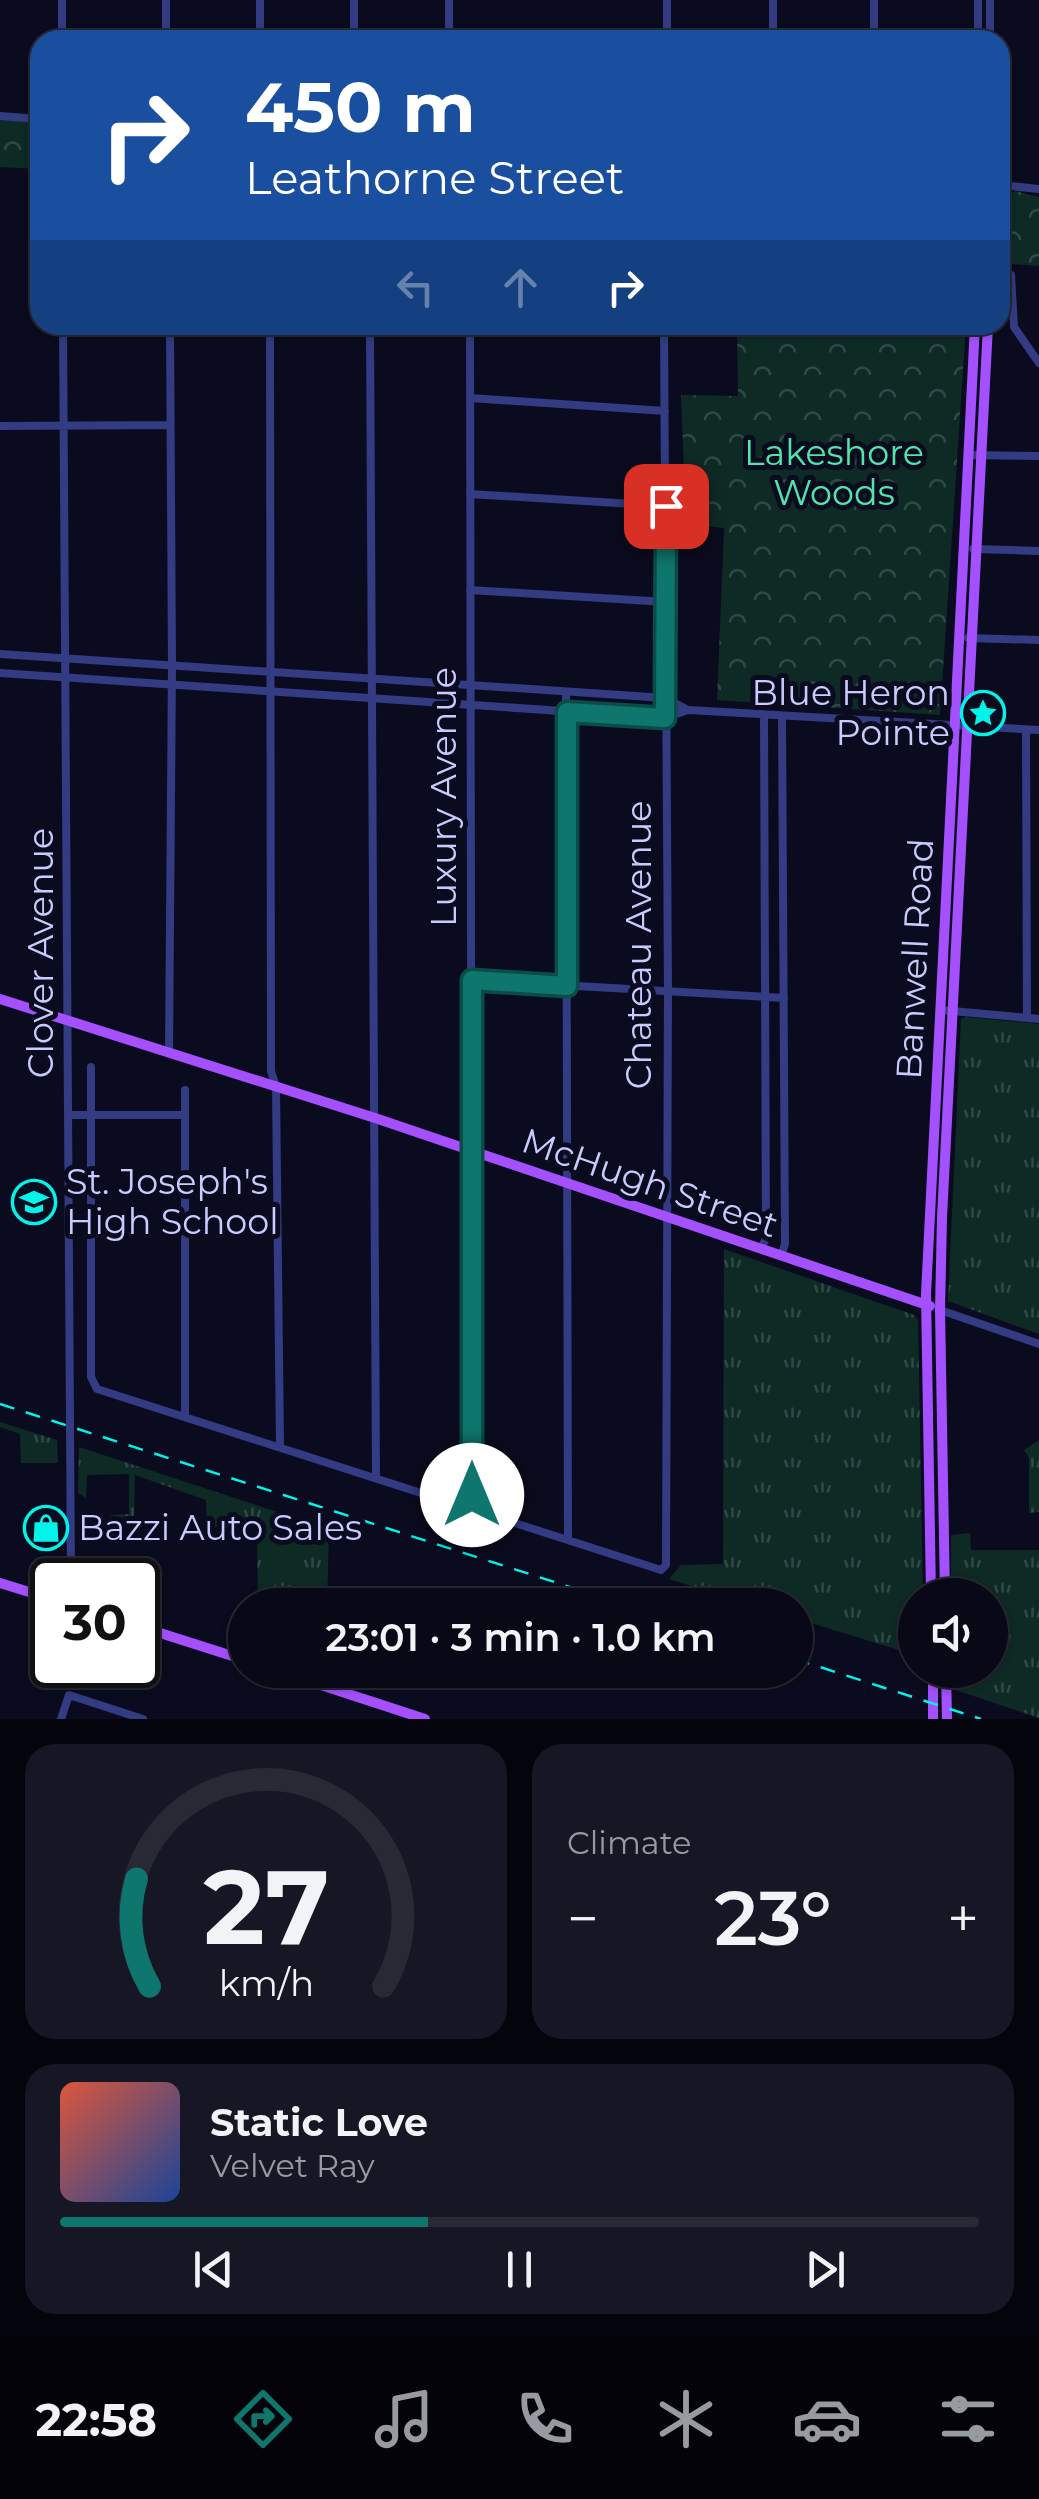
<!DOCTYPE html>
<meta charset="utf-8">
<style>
body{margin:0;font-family:Montserrat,sans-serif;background:#161624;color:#f1f3f6;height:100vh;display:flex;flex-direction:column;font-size:38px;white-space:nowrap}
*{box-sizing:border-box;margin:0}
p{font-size:32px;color:#989aa1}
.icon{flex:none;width:55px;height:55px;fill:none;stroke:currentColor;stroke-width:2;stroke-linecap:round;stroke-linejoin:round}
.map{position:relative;height:1719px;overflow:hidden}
.drawer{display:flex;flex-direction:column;gap:25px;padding:25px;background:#04040d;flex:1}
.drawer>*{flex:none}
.hud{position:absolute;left:30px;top:30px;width:980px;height:305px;border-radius:30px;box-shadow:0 2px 8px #0004,0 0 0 2px #292936;background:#1a4fa0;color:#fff;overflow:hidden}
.fabs{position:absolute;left:898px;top:1578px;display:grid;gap:20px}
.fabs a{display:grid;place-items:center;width:110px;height:110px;border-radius:50%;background:#080817;box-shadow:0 2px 8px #0004,0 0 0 2px #292936;font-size:50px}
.speed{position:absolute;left:30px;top:1558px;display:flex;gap:20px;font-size:50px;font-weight:700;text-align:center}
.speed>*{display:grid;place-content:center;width:130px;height:130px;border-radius:50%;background:#080817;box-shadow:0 2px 8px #0004,0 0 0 2px #292936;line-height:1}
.speed .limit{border:5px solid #111;border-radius:15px;background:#fff;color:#111}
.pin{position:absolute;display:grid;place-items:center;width:85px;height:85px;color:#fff;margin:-42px;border-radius:20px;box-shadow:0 5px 15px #0006}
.me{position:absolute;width:110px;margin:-55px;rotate:0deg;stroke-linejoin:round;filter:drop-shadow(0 0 8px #0008)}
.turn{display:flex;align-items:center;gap:35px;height:210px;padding:0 50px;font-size:45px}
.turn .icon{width:130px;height:130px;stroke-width:2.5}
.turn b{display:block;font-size:70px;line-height:85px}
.lanes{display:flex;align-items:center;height:95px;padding:0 50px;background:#0003;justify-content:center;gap:50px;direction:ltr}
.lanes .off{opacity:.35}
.big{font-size:75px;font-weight:600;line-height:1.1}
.drawer .widget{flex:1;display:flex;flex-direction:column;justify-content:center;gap:15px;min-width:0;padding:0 35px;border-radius:30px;background:#161624}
.drawer .dial{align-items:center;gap:0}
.dial svg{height:260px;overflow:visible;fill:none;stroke:#292936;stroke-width:7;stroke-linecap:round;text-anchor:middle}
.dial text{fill:#f1f3f6;stroke:none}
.song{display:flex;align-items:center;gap:30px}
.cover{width:120px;height:120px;border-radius:15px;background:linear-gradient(135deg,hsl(10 70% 55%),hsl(220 70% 35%))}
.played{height:10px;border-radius:5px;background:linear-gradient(90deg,#0f766e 40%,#292936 40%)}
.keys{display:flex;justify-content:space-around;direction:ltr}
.heat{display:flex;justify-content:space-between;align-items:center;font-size:55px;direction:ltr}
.drawer .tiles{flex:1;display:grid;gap:25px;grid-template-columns:1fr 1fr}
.widget:last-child{grid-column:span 2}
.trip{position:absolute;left:228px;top:1588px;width:585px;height:100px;border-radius:50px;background:#080817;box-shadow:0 2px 8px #0004,0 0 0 2px #292936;font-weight:600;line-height:100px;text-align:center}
.dock{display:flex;height:160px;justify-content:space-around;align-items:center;background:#030309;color:#989aa1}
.dock .icon{width:70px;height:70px}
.dock .active{color:#0f766e}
.dock b{font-size:45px;color:#f1f3f6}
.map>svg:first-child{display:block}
.grass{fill:url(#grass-tufts)}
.park{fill:url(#park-crowns)}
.pitch{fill:#0e2a25}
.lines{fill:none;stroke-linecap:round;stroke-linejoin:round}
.minor{stroke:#333b82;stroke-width:8}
.major{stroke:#a550ff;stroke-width:10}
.rail{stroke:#00f4ea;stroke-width:2.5;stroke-dasharray:15 12;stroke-linecap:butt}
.route-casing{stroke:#0a4d48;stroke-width:25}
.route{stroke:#0f766e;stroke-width:18}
.labels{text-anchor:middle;stroke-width:10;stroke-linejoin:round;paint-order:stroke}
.park-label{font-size:35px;fill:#4ee6ab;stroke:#0b0b1f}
.poi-label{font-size:35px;fill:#c9cbff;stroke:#0b0b1f;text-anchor:start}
.street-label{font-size:35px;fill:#c9cbff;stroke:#0b0b1f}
</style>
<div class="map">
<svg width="1039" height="1719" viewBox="0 0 1039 1719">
<defs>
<pattern id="grass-tufts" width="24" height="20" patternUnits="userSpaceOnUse" patternTransform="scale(2.5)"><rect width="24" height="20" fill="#0e2a25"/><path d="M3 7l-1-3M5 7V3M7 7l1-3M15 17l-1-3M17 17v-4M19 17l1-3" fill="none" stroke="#304846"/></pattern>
<pattern id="park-crowns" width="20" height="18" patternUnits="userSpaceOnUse" patternTransform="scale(2.5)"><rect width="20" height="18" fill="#0e2a25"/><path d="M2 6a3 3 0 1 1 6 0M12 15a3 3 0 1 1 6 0" fill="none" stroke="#304846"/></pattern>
</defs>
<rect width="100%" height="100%" fill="#0b0b1f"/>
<!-- grass -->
<path class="grass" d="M965,1017L1039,1024V1334L948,1301L961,1019Z
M724,1249L914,1315L918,1320L923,1595H915V1655L795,1618V1605H752L669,1579L681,1565L723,1564Z
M0,1422L57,1440L58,1463H21L20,1434L0,1427Z
M1039,1440V1512L1029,1513V1458L1024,1450Z
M79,1447L329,1529L327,1605H258L257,1528L207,1527L206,1500L135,1475L134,1523H111V1515L129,1514V1474L87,1475L86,1498L78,1493Z
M970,1533L971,1550H1039V1718L953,1689V1670H990V1595H951V1535Z"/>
<!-- park -->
<path class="park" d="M0,116L40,119V169L0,167Z
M1015,191L1039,197V266L1000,263L1002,201Z
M737,325H966L940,715L717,700L724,528L686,524L681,395L738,396Z"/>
<!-- pitch -->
<path class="pitch" d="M858,423L875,425L871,457L855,455Z"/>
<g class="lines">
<!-- minor -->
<path class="minor" d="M62,0V40
M166,0V40
M260,0V40
M354,0V40
M449,0V40
M667,0V40
M773,0V40
M874,0V40
M978,40V0
M990,40V0
M0,116L40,119
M1000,185L1039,189
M1011,275L1014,327L1039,363
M63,325L71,1580
M270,325L271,1071L276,1087L280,1446
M370,325L376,1478
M470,325L472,1509
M470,398L665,411
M0,426L170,425
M969,455L1039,456
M470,494L666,506
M973,549L1039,551
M470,590L666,602
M968,638L1039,640
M0,654L665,698L688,710L1039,730
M0,673L665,718L688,710
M566,693L568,1540
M1026,730L1027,1018
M472,980L784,998
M941,1010L1039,1019
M169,1053L172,665L170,325
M91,1067V1377L97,1389L661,1570L666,1565L668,991L664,325
M185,1090V1416
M69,1115H184
M761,1249L766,1238L764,716
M781,1256L785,1244L782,717
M940,1310L1039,1344
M61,1719L69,1695L143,1719"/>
<!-- major -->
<path class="major" d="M0,999L375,1118L930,1306
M0,1583L52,1599
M931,1595L926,1294L975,325
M945,1595L940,1310L942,1217L988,325
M138,1626L245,1660
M275,1670L425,1719
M933,1670V1719
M946,1670L947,1719"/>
<!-- rail -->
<path class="rail" d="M0,1404L626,1605
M795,1659L981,1719"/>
</g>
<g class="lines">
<defs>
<path id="route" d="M472,1495V980L567,986V712L665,718L666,506"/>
</defs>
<!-- route casing -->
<use href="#route" class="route-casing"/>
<!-- route -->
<use href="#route" class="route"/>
</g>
<!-- icons -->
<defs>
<symbol id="sight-ring" viewBox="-11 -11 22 22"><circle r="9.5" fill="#0b0b1f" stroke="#00f4ea" stroke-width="1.5"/><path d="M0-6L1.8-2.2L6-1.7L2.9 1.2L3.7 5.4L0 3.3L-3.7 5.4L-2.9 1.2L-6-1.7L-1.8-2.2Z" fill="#00f4ea"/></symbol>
<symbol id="school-ring" viewBox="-11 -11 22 22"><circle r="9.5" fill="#0b0b1f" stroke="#00f4ea" stroke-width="1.5"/><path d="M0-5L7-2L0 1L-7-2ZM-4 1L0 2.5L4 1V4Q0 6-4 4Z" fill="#00f4ea"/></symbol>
<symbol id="shop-ring" viewBox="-11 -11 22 22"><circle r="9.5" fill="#0b0b1f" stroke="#00f4ea" stroke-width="1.5"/><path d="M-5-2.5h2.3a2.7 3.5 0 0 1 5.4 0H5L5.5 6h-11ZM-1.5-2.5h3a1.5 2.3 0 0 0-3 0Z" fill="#00f4ea"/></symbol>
</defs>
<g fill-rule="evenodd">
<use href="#sight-ring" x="958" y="688" width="50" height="50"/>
<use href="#school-ring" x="9" y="1177" width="50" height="50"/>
<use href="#shop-ring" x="21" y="1503" width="50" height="50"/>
</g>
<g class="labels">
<!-- park labels -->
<g class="park-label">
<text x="834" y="465">Lakeshore<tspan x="834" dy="40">Woods</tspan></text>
</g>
<!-- poi labels -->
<g class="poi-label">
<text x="950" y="705" text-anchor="end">Blue Heron<tspan x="950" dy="40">Pointe</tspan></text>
<text x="66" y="1194">St. Joseph's<tspan x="66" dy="40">High School</tspan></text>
<text x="78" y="1540">Bazzi Auto Sales</text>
</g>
<!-- street labels -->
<g class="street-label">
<text transform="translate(444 797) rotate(-90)" y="12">Luxury Avenue</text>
<text transform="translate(639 945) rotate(-90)" y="12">Chateau Avenue</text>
<text transform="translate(41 953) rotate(-90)" y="12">Clover Avenue</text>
<text transform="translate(915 959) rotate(-87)" y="12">Banwell Road</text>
<text transform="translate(650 1183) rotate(19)" y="12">McHugh Street</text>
</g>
</g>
</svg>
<div class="fabs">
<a><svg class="icon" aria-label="sound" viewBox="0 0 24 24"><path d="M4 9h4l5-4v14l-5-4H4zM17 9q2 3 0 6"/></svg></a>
</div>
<div class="speed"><div class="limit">30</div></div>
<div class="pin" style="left:666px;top:506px;background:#d93025"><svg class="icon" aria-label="arrive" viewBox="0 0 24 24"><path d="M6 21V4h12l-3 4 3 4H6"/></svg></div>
<svg class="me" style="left:472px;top:1495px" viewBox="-20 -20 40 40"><circle r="19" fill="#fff"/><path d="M0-13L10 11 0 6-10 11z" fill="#0f766e"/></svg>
<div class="trip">23:01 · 3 min · 1.0 km</div>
<div class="hud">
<div class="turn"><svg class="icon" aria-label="right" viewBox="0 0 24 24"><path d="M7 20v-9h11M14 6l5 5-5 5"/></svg><div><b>450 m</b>Leathorne Street</div></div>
<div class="lanes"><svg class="icon off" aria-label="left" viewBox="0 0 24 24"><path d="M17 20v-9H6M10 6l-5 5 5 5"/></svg><svg class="icon off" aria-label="ahead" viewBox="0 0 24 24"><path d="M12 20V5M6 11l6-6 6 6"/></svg><svg class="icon" aria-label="right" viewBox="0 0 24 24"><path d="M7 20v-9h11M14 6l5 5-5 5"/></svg></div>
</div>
</div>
<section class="drawer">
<div class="tiles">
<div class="widget dial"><svg viewBox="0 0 100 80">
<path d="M14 69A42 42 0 1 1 86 69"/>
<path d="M14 69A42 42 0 0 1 10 36" stroke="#0f766e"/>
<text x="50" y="56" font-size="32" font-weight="700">27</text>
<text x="50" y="72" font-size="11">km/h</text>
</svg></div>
<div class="widget"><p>Climate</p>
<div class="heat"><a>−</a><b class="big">23°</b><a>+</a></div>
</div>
<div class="widget">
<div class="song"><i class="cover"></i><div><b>Static Love</b><p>Velvet Ray</p></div></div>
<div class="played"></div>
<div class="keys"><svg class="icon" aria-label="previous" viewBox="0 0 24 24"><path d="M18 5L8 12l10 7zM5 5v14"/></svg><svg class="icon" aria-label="pause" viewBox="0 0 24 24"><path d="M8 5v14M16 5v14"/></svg><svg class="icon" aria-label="next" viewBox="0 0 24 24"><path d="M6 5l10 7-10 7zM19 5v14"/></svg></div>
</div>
</div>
</section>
<nav class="dock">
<b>22:58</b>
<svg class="icon active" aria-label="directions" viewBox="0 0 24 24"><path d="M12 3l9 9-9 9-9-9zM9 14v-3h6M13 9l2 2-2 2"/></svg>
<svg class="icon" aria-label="music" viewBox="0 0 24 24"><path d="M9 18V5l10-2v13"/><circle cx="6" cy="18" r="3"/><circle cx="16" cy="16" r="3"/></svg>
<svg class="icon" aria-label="phone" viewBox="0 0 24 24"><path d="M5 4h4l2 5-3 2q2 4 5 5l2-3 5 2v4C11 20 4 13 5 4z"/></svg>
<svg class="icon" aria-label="climate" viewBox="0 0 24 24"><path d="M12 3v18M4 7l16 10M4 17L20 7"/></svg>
<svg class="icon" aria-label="car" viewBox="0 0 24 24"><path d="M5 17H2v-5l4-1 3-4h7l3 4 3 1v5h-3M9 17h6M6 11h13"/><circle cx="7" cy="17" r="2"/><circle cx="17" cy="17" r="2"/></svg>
<svg class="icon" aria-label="filters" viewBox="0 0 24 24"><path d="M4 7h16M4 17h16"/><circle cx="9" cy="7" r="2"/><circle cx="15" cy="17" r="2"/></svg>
</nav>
